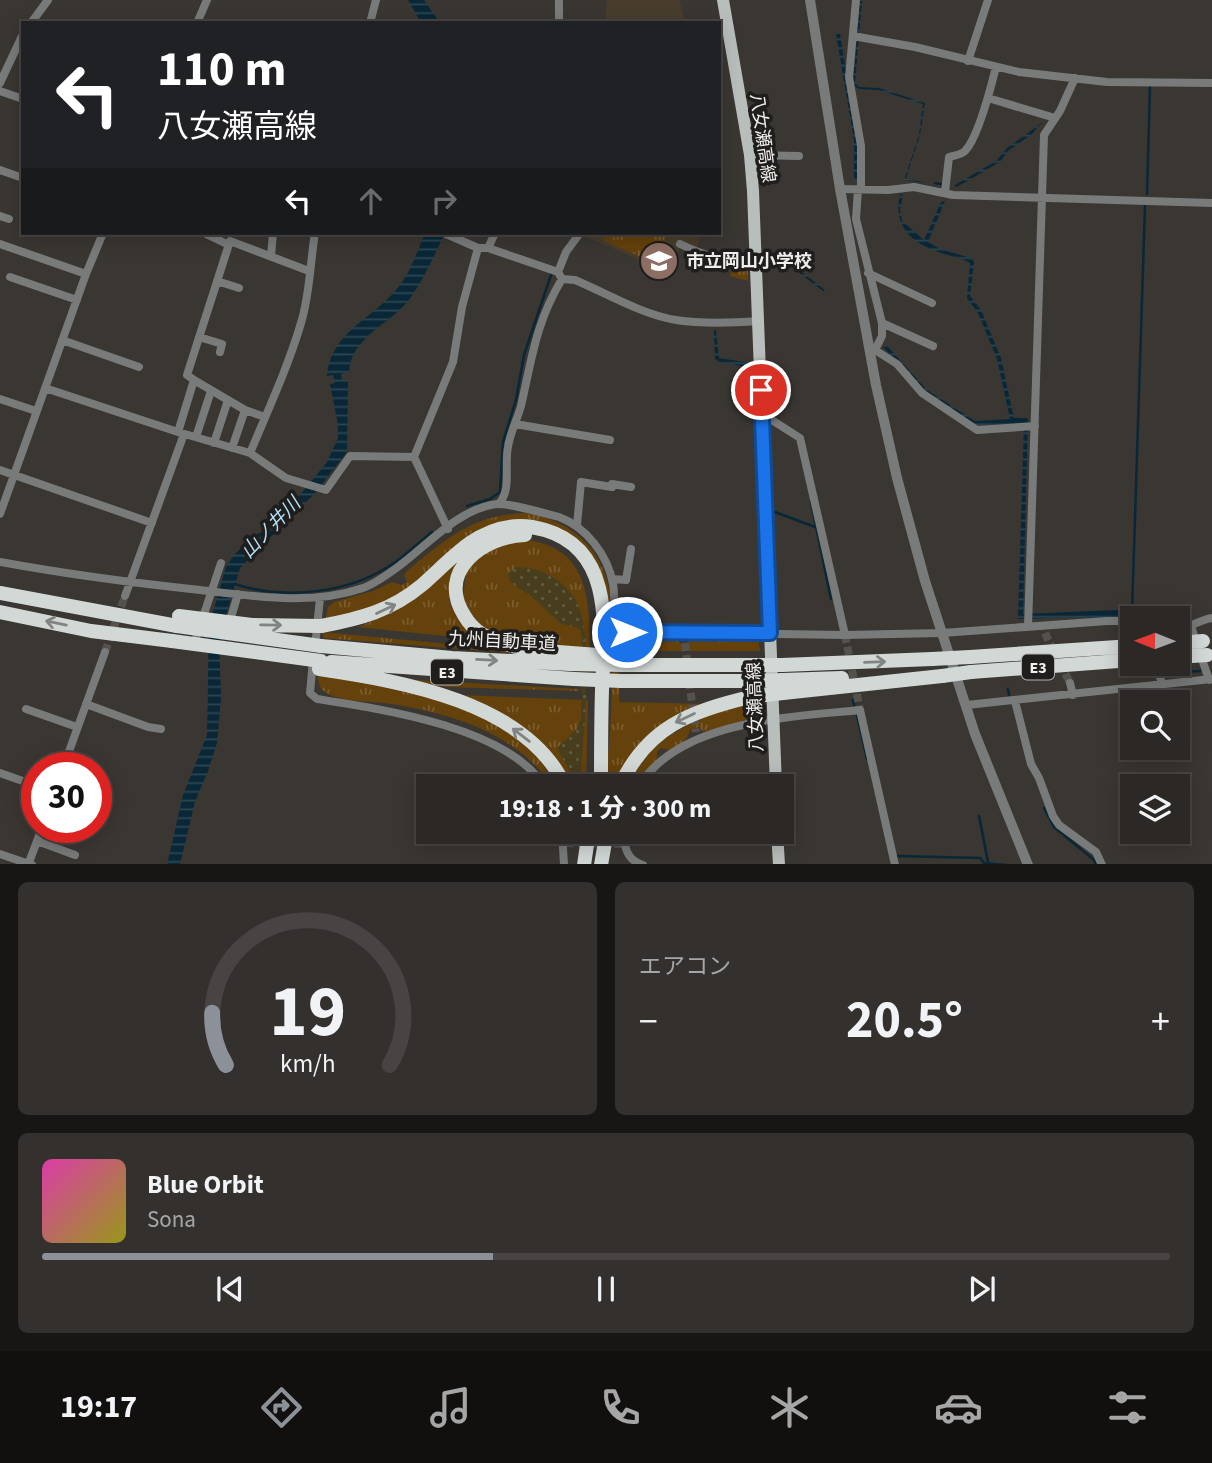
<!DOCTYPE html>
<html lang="ja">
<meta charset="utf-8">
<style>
body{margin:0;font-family:"Source Sans 3","Noto Sans JP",sans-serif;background:#34302e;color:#f1f3f6;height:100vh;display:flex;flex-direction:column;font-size:26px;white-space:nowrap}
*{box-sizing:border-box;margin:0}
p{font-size:23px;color:#a6a6a7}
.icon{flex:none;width:38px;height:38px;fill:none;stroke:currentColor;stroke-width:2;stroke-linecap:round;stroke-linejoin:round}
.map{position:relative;height:864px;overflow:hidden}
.details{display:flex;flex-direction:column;gap:18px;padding:18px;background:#181615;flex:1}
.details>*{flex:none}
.hud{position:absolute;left:21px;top:21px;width:700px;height:214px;border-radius:0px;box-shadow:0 4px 18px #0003,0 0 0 2px #484443;background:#202124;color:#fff;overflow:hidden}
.needle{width:46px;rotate:271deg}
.buttons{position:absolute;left:1120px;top:606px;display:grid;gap:14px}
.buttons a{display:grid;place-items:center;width:70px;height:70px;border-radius:0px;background:#2c2826;box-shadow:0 4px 18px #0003,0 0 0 2px #484443;font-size:35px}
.speed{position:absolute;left:21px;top:752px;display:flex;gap:14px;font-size:35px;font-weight:700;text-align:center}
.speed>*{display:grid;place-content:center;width:91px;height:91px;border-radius:50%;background:#2c2826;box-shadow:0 4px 18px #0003,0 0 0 2px #484443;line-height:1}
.speed .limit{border:10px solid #d22;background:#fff;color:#111}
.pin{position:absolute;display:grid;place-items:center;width:60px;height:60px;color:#fff;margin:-30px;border:4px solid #fff;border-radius:50%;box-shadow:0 2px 7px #0007}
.me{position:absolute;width:77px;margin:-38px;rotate:90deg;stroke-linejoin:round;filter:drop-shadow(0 0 5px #0008)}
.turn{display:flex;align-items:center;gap:24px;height:147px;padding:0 21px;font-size:32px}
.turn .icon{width:91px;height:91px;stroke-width:2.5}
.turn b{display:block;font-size:49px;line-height:60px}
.lanes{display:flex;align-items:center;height:66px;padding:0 21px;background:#0003;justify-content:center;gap:35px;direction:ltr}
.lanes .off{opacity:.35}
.big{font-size:52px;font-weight:700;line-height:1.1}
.details .widget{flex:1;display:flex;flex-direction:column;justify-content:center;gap:10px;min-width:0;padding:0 24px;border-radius:10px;background:#34302e}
.details .dial{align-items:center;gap:0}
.dial svg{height:182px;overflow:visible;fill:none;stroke:#484443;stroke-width:7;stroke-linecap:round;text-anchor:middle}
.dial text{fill:#f1f3f6;stroke:none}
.song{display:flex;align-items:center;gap:21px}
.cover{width:84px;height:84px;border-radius:10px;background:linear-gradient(135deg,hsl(320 70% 55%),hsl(60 70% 35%))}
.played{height:7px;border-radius:4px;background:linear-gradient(90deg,#8c9099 40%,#484443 40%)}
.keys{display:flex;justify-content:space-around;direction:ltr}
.heat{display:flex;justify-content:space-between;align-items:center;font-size:38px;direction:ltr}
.details .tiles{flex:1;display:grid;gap:18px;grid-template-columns:1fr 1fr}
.widget:last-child{grid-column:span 2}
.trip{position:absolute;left:416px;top:774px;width:378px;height:70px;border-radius:0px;background:#2c2826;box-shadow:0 4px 18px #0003,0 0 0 2px #484443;font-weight:700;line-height:70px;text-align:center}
.tab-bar{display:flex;height:112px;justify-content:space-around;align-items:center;background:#12100f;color:#a6a6a7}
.tab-bar .icon{width:49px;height:49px}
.tab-bar .selected{color:#8c9099}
.tab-bar b{font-size:32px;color:#f1f3f6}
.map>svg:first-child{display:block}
.education{fill:#483d2d}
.grass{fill:url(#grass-tufts)}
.sand{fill:url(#sand-dots)}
.water{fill:url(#water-rules)}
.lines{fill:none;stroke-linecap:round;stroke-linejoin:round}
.stream{stroke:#092736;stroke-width:2.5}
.minor-tunnel{stroke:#55524e;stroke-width:8;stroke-dasharray:8 4;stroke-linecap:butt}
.minor{stroke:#787b7a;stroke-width:8}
.tertiary{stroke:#787b7a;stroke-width:10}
.primary{stroke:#b8bebc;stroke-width:12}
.motorway{stroke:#d1d8d6;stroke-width:14}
.motorway-bridge{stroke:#d1d8d6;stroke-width:14}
.oneway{stroke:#818482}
.route-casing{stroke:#114b97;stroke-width:18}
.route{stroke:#1a73e8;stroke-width:12}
.labels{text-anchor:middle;stroke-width:7;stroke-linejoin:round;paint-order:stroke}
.shield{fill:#201e1c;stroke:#b2b0ad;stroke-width:2}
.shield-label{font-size:16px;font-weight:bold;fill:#f0eeeb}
.street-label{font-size:18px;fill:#f0eeeb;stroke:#201e1c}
.poi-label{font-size:18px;font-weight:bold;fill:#f0eeeb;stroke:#201e1c;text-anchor:start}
.water-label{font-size:19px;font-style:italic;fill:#b3def8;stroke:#201e1c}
</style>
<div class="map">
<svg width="1212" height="865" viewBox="0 0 1212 865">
<defs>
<pattern id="grass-tufts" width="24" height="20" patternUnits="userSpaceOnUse" patternTransform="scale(1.75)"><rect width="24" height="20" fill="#65410b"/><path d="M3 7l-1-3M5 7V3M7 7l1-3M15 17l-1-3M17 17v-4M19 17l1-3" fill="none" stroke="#7b5d2f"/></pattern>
<pattern id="sand-dots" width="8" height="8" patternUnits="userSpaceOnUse" patternTransform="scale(1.75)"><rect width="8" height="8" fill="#473e1e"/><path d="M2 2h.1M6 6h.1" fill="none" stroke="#625a3f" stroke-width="1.8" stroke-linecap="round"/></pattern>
<pattern id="water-rules" width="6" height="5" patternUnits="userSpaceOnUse" patternTransform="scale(1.75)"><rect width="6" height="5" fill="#092736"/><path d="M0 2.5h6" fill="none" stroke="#2d4753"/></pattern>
</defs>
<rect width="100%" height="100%" fill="#3a3632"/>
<!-- education -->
<path class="education" d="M607,0H679L686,23H605Z
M583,233H700L698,250L679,248L670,273L582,235Z"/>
<!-- grass -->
<path class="grass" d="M606,233H666L663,245L641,257L603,240Z
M734,264H748V281L730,276Z
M525,513C574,521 605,550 611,601C613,614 611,627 623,636C639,639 671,629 681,644H688L691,637L753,636L758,640L760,651H620L619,702L708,704L681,716L616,786H606C609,735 625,594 591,557C583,548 533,527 519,520L375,610L326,618L328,607L334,602L373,591L392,582L402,585L407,582L404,575L408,570C447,538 472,515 525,513Z
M515,539C586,542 590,592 590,650L505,639L475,622L463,597L466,572L480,553Z
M464,554C459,564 453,575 450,585C444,609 465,629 483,640L358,627L374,620Z
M323,632L511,650V653L323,638Z
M317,677C366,676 468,703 508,730C529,745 544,765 558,786H551C517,731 443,711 383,703C364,701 335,702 321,689Z
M399,679L579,689V691L447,687Z
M457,695L588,700L586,786H569L547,752Z
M761,704L762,713L759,716L703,732L699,727L690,730C688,741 679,745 670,750L661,748L657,751V759L636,786H627C634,775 640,763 648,754C670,729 728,702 761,704Z"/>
<!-- sand -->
<path class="sand" d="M516,567C539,567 562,578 575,599C597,634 582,742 580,786H574L571,773L557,748L577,729L581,719L583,652L581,631L578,628L560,623L530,595L517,587L510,581L508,574Z"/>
<!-- water -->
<path class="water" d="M408,0H424L440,23H421Z
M860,1H862L855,83L859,87L879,88L925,103L920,135L906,178L926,183L904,180L919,135L923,104L878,90L859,89L853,85Z
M836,34H840L858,146L859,179H854V140Z
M1043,122L1032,134L1008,151L1000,162L955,188V185L996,161L1007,148Z
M900,194L903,195L900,209L902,221L924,240L941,202L945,201L928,242L940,249L971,258L974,262L970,296L981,310L1001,358L1014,418H1028L1023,614L1117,610L1131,611L1155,618H1132V622L1120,618H1085L1083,617L1018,619L1024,423L974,425L925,392L883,347L887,346L927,390L975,421L1010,419L997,359L978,313L967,298L970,263C960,257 949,256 938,252C910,241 893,226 900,194Z
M425,233H445C435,254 425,277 411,297C393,324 351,335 349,372L341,374L342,381L348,380L347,452L315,493L240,568L219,639L221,698L217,743L208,771L195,802L180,864L167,865L183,795L207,735L209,626L226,567L234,555L253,536L262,532L274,522L305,489L327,462L338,438V425L330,384L335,383L333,375L327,376C330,333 372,319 396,290C410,274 417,252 425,233Z
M767,258L793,265L825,290L823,291L793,268L767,262Z
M714,330H716L719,358L751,363L752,368L720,362L715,359Z"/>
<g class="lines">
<!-- stream -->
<path class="stream" d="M935,183L941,184
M1147,194L1150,87
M811,502L831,599
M467,506L490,499L500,492L503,442L516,400L524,355L551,275
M775,512L815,527
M235,584C279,599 339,594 379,572C399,562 415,546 432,532
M1132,612L1145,206
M1180,672L1200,671
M1008,689L1009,695
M853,700L854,705
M857,715L867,759
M1044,808L1054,827L1094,860L1096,865
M979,816L988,862
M897,856L980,858L984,863L1006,865"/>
<!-- minor-tunnel -->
<path class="minor-tunnel" d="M1045,633L1054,652
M845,635L860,710
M685,643L688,668
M105,652L125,596
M1060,663L1070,683
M689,681L696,732
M566,843L624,844"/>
<!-- minor -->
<path class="minor" d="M559,0V23
M856,0L849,77L861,146V189
M31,23L48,0
M197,23L207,0
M370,23L376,0
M853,36L915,47L1019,72L1107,82L1212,83
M968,61L988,0
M0,83L23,34
M0,91L23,99
M988,98L1055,118
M750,155L799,156
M0,170L20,177
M840,189L888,190L914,187L953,195L1212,203
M858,189L856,219L882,323V336L875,350
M945,192L949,157C955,155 961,155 965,151C978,138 991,87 996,67
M0,216L9,219
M444,233L478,248H488L558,272L562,279L575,280C606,293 643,315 676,320C702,324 732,323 758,321
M206,234L229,245
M0,244L86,274
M680,244C711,259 723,259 756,262
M488,248L495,233
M271,256L273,233
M558,272L566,252L580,233
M868,273L932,303
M10,277L77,300
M217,281L239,288
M882,323L933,346
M199,337L222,344L220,352
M62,340L139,367
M871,352L875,350L897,364L922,393L977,430L1035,426
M194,380L245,410L232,448
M45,388L178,432L250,453L286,478L326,490L350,456L414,457L453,362L462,307L478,248
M0,399L36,411
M245,410L265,417
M761,413L800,438L845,635
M515,424L610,440
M178,432L194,380L187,375L230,241L309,271
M196,437L211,391
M214,443L228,400
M250,453C268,410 288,367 301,323C310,294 310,263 315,233
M414,457L448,529
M0,470L152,523
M499,504C512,489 504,465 508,447C510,433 517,420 521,406C532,358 536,322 562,279
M0,514L86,274L103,233
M577,525L581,482L612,487V484L631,487
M0,562C66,574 133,583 200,590C253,596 311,606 363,588C377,583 391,572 403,563C430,542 461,508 497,504C506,503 548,514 559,517C586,527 608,555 613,584C616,599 611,625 627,632L845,635L942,633L1107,621H1124L1132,625
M612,579L626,580L631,549
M125,596L184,434
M229,624L238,594
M1191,626L1209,680
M1028,627L1044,135L1060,111L1075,78
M1178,630C1190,627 1200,620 1212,618
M196,638L221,563
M315,647L320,598
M313,660L310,693L317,699C381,709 507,727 544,786
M1156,663L1162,684
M1070,683L1073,695
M1015,701L1031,764L1039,778L1053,816L1059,825L1096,852L1102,865
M86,704L148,727L161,729
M967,705L1212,679
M26,709L77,727
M63,768L105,652
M0,773L37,786
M639,786C680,720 792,717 860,710L895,865
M562,831L564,865
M624,831C624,846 626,860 643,865
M37,841L75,855
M0,854L32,865
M28,865L42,828"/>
<!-- tertiary -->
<path class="tertiary" d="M810,0L840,189L876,385L897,478L925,581L975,734L1028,865"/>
<!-- primary -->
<path class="primary" d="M723,0L750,155L753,191L776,786
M777,831L779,865"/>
<!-- motorway -->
<path class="motorway" d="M525,535C485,536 436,570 464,615C468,622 475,630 482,634C509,650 541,651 571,653
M0,593L177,626
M0,612L91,631L172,641
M321,626C359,619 391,611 422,585C438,571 453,555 470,543C493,527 519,522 545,530C616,551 604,633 602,690C601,722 601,754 601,786
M321,646L452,658L570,664
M970,657L1132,646
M331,662L574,679
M623,665H759
M782,665L932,659
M319,669C401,681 526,702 565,786
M971,672L1132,660
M783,680L842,678
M621,681H757
M783,693L942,676
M620,786C647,727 691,711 750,697
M584,865L589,831
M601,865L607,831"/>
<!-- motorway-bridge -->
<path class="motorway-bridge" d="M179,616L252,625L321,626
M177,626L321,646
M172,641L321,661
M1178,643L1203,641
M571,653L612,656
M1178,657L1207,655
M932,659L970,657
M570,664L623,665
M759,665H782
M942,676L971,672
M574,679L621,681
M757,681L783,680
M750,697L783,693"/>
</g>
<!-- one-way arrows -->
<defs><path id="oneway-shaft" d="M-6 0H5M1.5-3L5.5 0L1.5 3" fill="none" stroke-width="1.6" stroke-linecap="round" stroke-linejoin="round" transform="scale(1.75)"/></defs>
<g class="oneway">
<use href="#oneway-shaft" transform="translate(386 609) rotate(-25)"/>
<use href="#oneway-shaft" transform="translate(56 623) rotate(-168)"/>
<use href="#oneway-shaft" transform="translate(271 625) rotate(1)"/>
<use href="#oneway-shaft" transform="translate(487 660) rotate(3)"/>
<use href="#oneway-shaft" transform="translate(875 662) rotate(-2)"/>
<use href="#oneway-shaft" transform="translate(685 718) rotate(154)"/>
<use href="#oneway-shaft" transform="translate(521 735) rotate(-143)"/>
</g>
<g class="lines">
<defs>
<path id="route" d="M627,632L770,633L761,390"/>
</defs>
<!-- route casing -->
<use href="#route" class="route-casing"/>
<!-- route -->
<use href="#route" class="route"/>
</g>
<!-- icons -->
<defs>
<symbol id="school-disc" viewBox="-11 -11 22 22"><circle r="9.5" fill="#8d6e63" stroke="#201e1c"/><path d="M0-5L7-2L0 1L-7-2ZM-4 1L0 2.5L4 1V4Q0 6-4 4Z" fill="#fff"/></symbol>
</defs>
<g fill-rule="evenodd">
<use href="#school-disc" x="637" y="239" width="44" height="44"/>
</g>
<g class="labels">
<!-- shield labels -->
<g class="shield">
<rect x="1022" y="654.5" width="32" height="25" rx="5"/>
<rect x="431" y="659.5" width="32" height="25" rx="5"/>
</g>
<g class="shield-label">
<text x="1038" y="673">E3</text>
<text x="447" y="678">E3</text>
</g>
<!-- street labels -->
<g class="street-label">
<text transform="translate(763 138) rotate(82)" y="6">八女瀬高線</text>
<text transform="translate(502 641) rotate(3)" y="6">九州自動車道</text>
<text transform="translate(755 707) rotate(-92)" y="6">八女瀬高線</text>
</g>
<!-- poi labels -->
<g class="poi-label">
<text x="686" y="267">市立岡山小学校</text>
</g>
<!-- water labels -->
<g class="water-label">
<text transform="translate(270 527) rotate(-46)" y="7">山ノ井川</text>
</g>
</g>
</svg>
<div class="buttons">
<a><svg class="needle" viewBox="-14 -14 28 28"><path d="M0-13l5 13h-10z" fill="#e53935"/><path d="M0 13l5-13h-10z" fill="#a6a6a7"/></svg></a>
<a><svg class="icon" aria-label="search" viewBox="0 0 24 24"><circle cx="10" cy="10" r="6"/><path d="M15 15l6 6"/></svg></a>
<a><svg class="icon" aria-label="layers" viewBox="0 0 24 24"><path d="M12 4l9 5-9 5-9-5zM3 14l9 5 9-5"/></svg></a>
</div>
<div class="speed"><div class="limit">30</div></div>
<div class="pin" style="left:761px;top:390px;background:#d93025"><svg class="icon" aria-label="arrive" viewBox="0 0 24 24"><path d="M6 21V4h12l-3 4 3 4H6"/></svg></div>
<svg class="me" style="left:627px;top:632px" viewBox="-20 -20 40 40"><circle r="17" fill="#1a73e8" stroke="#fff" stroke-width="3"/><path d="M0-11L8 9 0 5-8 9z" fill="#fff"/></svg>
<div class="trip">19:18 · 1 分 · 300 m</div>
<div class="hud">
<div class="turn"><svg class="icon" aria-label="left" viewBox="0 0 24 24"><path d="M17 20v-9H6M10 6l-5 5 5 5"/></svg><div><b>110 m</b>八女瀬高線</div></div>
<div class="lanes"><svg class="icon" aria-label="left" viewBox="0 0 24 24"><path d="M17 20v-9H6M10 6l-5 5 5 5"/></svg><svg class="icon off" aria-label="ahead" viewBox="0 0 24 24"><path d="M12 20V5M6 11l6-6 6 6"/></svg><svg class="icon off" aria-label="right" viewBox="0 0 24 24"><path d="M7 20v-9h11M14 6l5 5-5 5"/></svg></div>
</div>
</div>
<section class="details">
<div class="tiles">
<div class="widget dial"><svg viewBox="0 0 100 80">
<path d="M14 69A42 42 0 1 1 86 69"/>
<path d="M14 69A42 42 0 0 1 8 46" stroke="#8c9099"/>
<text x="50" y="56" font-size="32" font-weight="700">19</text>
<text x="50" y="72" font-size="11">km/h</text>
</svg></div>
<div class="widget"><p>エアコン</p>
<div class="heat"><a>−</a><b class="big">20.5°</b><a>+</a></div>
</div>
<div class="widget">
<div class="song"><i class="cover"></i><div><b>Blue Orbit</b><p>Sona</p></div></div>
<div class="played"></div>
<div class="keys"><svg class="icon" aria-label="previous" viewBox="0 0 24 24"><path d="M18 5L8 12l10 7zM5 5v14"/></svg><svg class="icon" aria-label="pause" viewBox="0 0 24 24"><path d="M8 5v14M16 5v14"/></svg><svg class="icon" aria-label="next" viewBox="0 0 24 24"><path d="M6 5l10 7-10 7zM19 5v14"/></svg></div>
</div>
</div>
</section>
<nav class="tab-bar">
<b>19:17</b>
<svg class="icon selected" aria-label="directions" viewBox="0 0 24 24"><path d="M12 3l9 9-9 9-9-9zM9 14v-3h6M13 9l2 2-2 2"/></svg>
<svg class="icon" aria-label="music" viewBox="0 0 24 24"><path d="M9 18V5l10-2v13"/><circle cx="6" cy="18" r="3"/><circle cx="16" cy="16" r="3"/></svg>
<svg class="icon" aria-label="phone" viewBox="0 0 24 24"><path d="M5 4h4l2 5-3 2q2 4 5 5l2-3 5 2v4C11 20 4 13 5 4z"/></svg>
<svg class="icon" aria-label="climate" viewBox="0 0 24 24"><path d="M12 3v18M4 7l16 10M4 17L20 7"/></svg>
<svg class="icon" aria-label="car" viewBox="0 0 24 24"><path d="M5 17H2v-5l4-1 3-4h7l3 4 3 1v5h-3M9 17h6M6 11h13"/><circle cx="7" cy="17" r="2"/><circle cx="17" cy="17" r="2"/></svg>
<svg class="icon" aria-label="filters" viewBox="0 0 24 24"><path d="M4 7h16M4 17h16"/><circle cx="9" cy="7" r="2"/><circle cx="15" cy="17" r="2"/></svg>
</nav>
